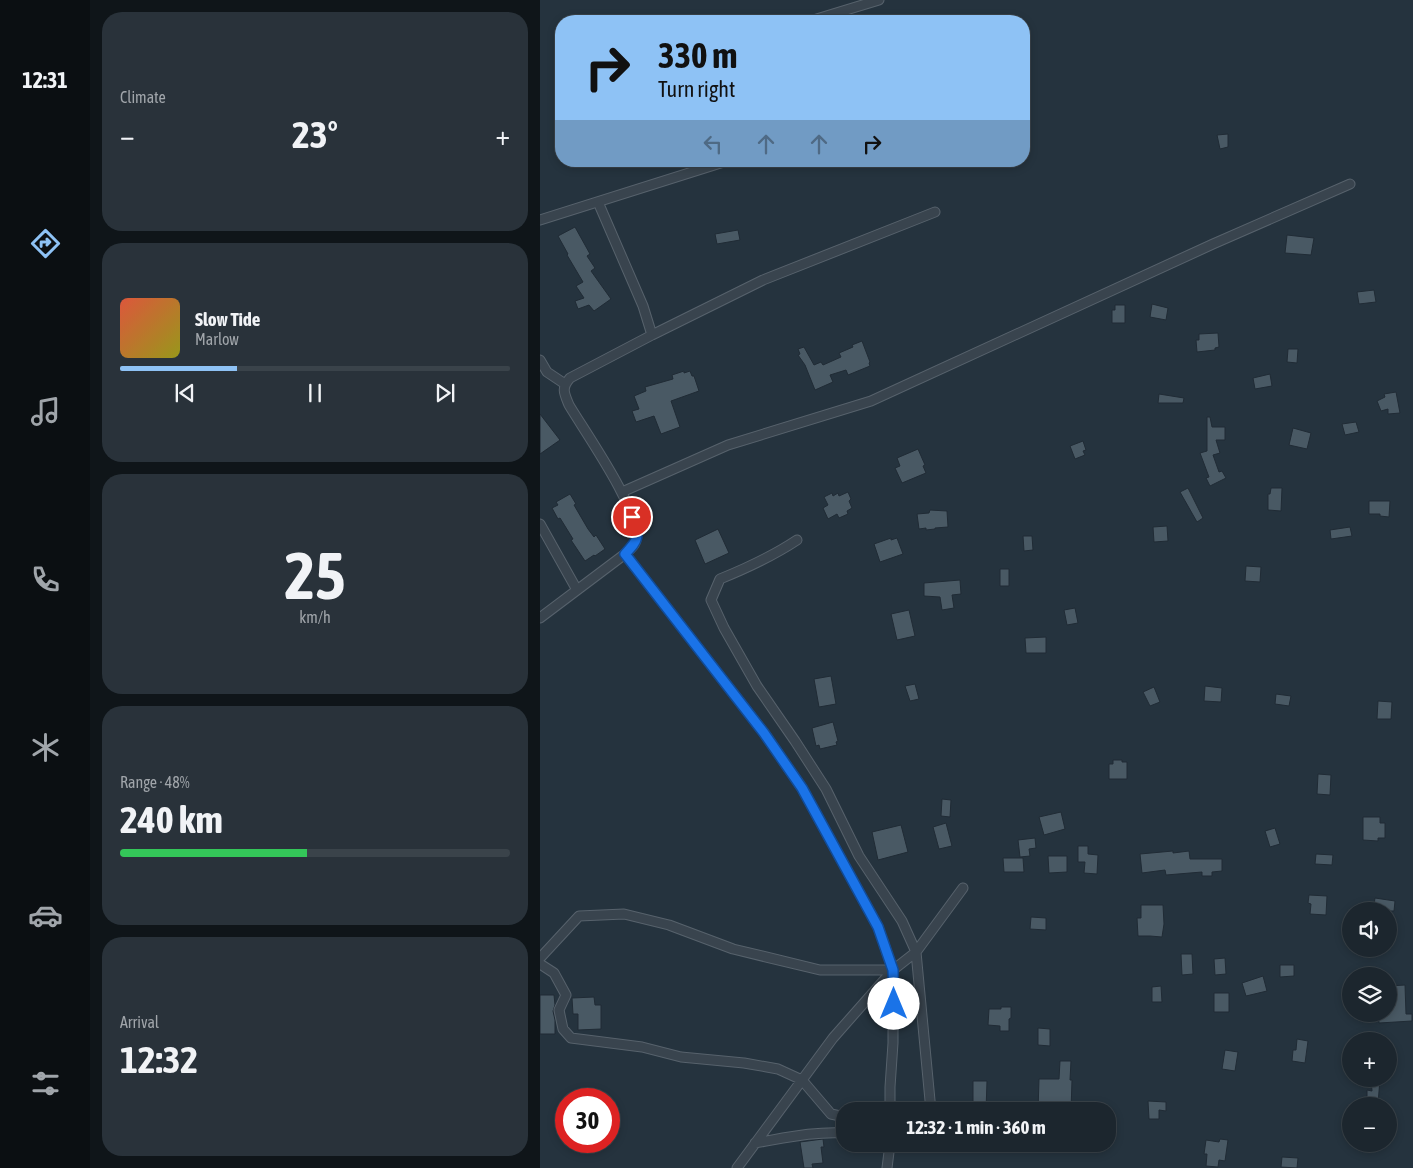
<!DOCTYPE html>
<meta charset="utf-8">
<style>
body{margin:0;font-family:"Asap Condensed",sans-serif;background:#29323a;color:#f1f3f6;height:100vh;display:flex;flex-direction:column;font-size:19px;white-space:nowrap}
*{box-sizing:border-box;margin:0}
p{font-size:16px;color:#a0a5aa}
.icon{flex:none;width:28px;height:28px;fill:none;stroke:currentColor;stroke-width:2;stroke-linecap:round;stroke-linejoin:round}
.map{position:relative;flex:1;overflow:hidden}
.drawer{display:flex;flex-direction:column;gap:12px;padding:12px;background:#0f1519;width:450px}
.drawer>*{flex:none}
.banner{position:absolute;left:15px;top:15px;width:475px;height:152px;border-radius:20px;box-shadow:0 2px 8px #0003,0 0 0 1px #3a434a;background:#8ec2f5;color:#111;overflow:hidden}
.buttons{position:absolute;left:802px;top:902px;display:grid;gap:10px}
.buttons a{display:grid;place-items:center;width:55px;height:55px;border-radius:50%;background:#1c262e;box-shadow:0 2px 8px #0003,0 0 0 1px #3a434a;font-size:25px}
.speed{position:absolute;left:15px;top:1088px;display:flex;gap:10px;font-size:25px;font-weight:700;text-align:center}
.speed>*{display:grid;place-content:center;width:65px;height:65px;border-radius:50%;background:#1c262e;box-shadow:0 2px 8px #0003,0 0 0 1px #3a434a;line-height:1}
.speed .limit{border:8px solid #d22;background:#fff;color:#111}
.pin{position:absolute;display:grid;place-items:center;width:42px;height:42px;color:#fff;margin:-21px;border:2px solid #fff;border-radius:50%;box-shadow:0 1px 5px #0007}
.me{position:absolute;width:55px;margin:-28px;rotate:0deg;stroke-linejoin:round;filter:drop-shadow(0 0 4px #0008)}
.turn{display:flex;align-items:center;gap:18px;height:105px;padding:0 20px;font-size:22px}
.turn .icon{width:65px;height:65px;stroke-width:2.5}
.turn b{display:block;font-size:35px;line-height:42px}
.lanes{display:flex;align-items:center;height:48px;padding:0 20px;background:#0003;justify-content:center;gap:25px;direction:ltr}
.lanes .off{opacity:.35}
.big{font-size:38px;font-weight:700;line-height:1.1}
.drawer .card{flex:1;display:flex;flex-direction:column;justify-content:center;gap:8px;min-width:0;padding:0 18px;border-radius:20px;background:#29323a}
.drawer .dial{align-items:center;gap:0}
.dial b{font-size:65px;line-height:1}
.song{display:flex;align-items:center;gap:15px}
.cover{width:60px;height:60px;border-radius:8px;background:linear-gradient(135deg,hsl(10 70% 55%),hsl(60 70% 35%))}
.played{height:5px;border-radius:2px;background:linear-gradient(90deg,#8ec2f5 30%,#3a434a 30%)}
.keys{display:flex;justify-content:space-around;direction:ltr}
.heat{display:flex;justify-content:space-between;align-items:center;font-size:28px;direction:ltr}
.charge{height:8px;border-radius:4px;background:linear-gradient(90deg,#34c759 48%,#3a434a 0)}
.trip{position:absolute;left:296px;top:1102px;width:280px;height:50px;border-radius:20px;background:#1c262e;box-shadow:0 2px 8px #0003,0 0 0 1px #3a434a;font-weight:700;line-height:50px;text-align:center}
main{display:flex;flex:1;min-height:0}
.tabs{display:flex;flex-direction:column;width:90px;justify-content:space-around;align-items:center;background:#0b0f12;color:#a0a5aa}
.tabs .icon{width:35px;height:35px}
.tabs .active{color:#8ec2f5}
.tabs b{font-size:22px;color:#f1f3f6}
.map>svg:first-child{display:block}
.building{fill:#495964;stroke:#202b35}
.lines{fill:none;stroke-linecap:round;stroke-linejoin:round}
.street-casing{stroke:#57626c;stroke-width:11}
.street{stroke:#39444e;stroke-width:9}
.route-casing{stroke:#114b97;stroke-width:12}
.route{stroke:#1a73e8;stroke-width:9}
</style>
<main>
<nav class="tabs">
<b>12:31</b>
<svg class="icon active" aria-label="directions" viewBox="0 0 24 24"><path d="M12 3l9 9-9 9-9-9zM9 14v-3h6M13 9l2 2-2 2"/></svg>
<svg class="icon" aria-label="music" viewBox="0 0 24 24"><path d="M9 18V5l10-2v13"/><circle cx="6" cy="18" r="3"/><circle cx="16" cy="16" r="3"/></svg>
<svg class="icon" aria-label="phone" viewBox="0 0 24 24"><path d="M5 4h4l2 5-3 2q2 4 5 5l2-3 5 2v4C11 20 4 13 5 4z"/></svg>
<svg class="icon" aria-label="climate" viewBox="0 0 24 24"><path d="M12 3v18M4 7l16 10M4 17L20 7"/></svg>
<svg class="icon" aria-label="car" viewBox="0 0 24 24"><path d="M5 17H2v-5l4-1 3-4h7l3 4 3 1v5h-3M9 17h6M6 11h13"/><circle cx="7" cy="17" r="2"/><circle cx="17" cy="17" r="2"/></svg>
<svg class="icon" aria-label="filters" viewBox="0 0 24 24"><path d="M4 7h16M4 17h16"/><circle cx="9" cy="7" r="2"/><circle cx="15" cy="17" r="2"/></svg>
</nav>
<section class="drawer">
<div class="card"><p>Climate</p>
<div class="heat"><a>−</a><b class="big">23°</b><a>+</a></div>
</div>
<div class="card">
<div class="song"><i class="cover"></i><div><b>Slow Tide</b><p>Marlow</p></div></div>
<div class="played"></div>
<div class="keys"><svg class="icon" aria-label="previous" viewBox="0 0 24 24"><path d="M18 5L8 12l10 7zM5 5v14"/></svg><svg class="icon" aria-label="pause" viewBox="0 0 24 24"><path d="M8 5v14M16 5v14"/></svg><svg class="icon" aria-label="next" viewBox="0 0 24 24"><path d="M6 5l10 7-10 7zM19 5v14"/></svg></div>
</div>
<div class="card dial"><b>25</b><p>km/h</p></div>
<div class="card"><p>Range · 48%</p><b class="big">240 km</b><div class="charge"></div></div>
<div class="card"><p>Arrival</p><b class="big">12:32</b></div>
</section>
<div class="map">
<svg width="873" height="1168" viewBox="0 0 873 1168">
<rect width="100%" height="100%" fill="#25333e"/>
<!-- building -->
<path class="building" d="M688,134V147L680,149L677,135Z
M35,227L50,254L47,256L55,268L51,271L71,299L54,311L49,305L38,309L35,301L44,298L36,286L43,282L27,255L28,254L18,236Z
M198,230L200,240L177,244L175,234Z
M747,235L774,238L771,255L745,253Z
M834,290L836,302L819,304L817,292Z
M612,304L628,308L626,320L610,317Z
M575,305H585V323H572V310H575Z
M678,333L679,347L675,348V350L657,352L656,340H659V334Z
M322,341L330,362L329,363L330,366L308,375L306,370L290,375L293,382L275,390L265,365L258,355L260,354L258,349L264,347L274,365L281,362L283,365L301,357L299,353L313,347L312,345Z
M748,349H758L757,363L747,362Z
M144,371V373L150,371L152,376H154L159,391L131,401L140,427L121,434L114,416L96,422L92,411L99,409L94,396L106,391L105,387L133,379L132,375Z
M730,374L732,386L715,389L713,378Z
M856,392L860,413L848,414V409L841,411L837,401L845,397L844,394Z
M619,394L644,398L643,403H618Z
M0,414L20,440L0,454Z
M667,417H670L672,427H685V440H676L680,453L673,455L679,472L682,471L686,478L670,486L666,478L669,477L660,453L667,451Z
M816,422L819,432L805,435L802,424Z
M753,428L771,433L767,449L749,445Z
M543,441L546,450L543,451L545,455L535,459L530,446Z
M378,449L385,465L383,466L386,473L362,483L355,468L360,466L357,458Z
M648,488L663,518L657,522L640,492Z
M731,488H742L741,511L728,510V494H730Z
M308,492L311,499L309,501L312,508L307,511L308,514L299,518L297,514L288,519L283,508L288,505L284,497L292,493L293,496L298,493L299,496Z
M30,494L36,504L34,505L48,529L54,537L56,535L65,549L55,556L54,555L45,561L31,540L33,539L20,518L18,519L12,508L18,505L16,502Z
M829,501H850L849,517L840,516V514H829Z
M390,510L407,511L408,527L395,528V529L386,530V528L379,529L377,514L389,513Z
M627,526L628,541L614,542L613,527Z
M810,527L812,536L791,539L790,530Z
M178,529L189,553L165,564L155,540Z
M483,536H492L493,550L484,551Z
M351,538V540L357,538L363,554L340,562L334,544Z
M706,566L721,567L720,582L705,581Z
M460,569H469V586H460Z
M420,580L421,594L412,595L414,608L402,610L400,597L384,596V583Z
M535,608L538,623L527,625L524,610Z
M369,610L375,636L357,640L351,614Z
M506,637V653H486L485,638Z
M291,676L296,704L279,707L274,679Z
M375,684L379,699L370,701L365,686Z
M665,686L682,688L681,702L664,701Z
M614,687L620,702L610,706L603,692Z
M736,694L751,696L749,706L735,704Z
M838,701L852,702L851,719H837Z
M293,722L298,741L296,742L297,745L280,749L279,745L276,746L272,728Z
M573,760H582V762H587V779H569V764H573Z
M778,774L791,775L790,795L777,794Z
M402,799L411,800L410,817L401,816Z
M521,812L525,829L504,835L499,817Z
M823,817H840V823H845V838H838V841L823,840Z
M406,823L412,846L399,849L393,827Z
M361,825L368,852L338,860L332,832Z
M735,828L740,844L730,847L725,831Z
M495,838L496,848L489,849L490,856L480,857L478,840Z
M538,846H548V854L558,855L557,874L544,873L545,862H538Z
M633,851V853L649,851L650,859H682V871L672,872V876H662V872L626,875L625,870L602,873L600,854Z
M776,854L793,855L792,865L775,864Z
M508,856H527V872L509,873Z
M463,858H483L484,872H464Z
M769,895L787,896L786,915L770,914L771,904L768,903Z
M835,898L855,901L854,911H833Z
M601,905H623L624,924L622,937L610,936H598L597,918H601Z
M491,917L506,918V930L490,929Z
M641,954H652L653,974L642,975Z
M685,958L686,974L675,975L674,959Z
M740,965H754V976L740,977Z
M723,976L727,991L706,996L702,983Z
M865,985L866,1014H872V1021L839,1023L838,1014H849V986Z
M621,986L622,1002H612V987Z
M674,993H689V1012H674Z
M0,995H14L15,1005L13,1011L15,1020V1034H0Z
M54,997L55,1005H61V1029L38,1030V1014H33L32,998Z
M461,1007H471V1018L469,1019V1031H460V1026L448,1025L449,1009H461Z
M498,1028L510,1029V1046L498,1045Z
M757,1039L768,1041L765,1063L752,1061L753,1050H756Z
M685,1050L698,1052L695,1071L682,1069Z
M520,1061H531L530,1080H532L531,1111H498L499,1079H519Z
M831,1079H840L838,1104L827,1103V1090L832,1091Z
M433,1081H447L446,1111H433Z
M608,1101L626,1102V1111L619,1110V1119H609Z
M283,1139L284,1147H281L283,1163L272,1164L273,1168H264L260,1142Z
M680,1139L688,1140L685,1161L679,1160L678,1167L666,1166L667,1154H664L666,1140L679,1142Z
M742,1157L758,1158L757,1168L741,1167Z"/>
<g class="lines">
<defs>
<path id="street" d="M270,21L339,0
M58,202L103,306L112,335
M0,220L187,161
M0,360L7,372L25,384
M82,492L188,445L331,401L673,244L810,184
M0,524L37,590
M257,540C233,556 207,568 180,579L171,600L184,628L217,686L255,741L286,789L319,856L362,921L376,952L391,1111
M85,554L224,733L262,788L338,927L353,970V1043L350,1087V1111
M0,618L85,554C89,550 96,545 96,539C101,511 45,432 29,405C24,393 21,388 30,378L112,335L223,280L395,212
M0,958L39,916L84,914L129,925L193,949L280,970H353
M0,964L14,973L26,995L19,1010L23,1029L31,1038L102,1047L141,1057L204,1063L238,1069L262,1080L291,1114L305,1117
M215,1143C245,1138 275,1131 305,1133
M197,1168L293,1038L353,970L376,952L423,888
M347,1168L350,1144"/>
</defs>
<!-- street casing -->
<use href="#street" class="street-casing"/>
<!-- street -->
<use href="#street" class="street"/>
</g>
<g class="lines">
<defs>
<path id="route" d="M92,517C100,537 99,539 85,554L224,733L262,788L338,927L353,970L354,1004"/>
</defs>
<!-- route casing -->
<use href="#route" class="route-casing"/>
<!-- route -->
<use href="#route" class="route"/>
</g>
</svg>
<div class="buttons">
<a><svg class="icon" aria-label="sound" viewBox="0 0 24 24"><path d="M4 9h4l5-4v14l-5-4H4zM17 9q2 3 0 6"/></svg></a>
<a><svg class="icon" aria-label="layers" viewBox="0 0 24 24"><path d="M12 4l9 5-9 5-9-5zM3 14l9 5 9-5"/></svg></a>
<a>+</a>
<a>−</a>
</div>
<div class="speed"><div class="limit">30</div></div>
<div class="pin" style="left:92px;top:517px;background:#d93025"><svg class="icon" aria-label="arrive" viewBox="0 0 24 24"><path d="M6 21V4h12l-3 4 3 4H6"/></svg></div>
<svg class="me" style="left:354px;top:1004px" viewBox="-20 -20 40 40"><circle r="19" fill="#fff"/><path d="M0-13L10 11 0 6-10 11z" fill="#1a73e8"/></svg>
<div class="trip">12:32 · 1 min · 360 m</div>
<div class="banner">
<div class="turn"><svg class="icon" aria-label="right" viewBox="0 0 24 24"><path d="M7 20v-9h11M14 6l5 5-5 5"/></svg><div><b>330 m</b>Turn right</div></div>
<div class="lanes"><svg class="icon off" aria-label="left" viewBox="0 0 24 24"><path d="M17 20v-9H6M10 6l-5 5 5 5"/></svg><svg class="icon off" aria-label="ahead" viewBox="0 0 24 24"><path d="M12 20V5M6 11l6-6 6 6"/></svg><svg class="icon off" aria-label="ahead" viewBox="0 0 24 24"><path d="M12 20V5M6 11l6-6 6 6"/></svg><svg class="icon" aria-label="right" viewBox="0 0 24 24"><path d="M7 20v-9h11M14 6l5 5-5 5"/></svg></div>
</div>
</div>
</main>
